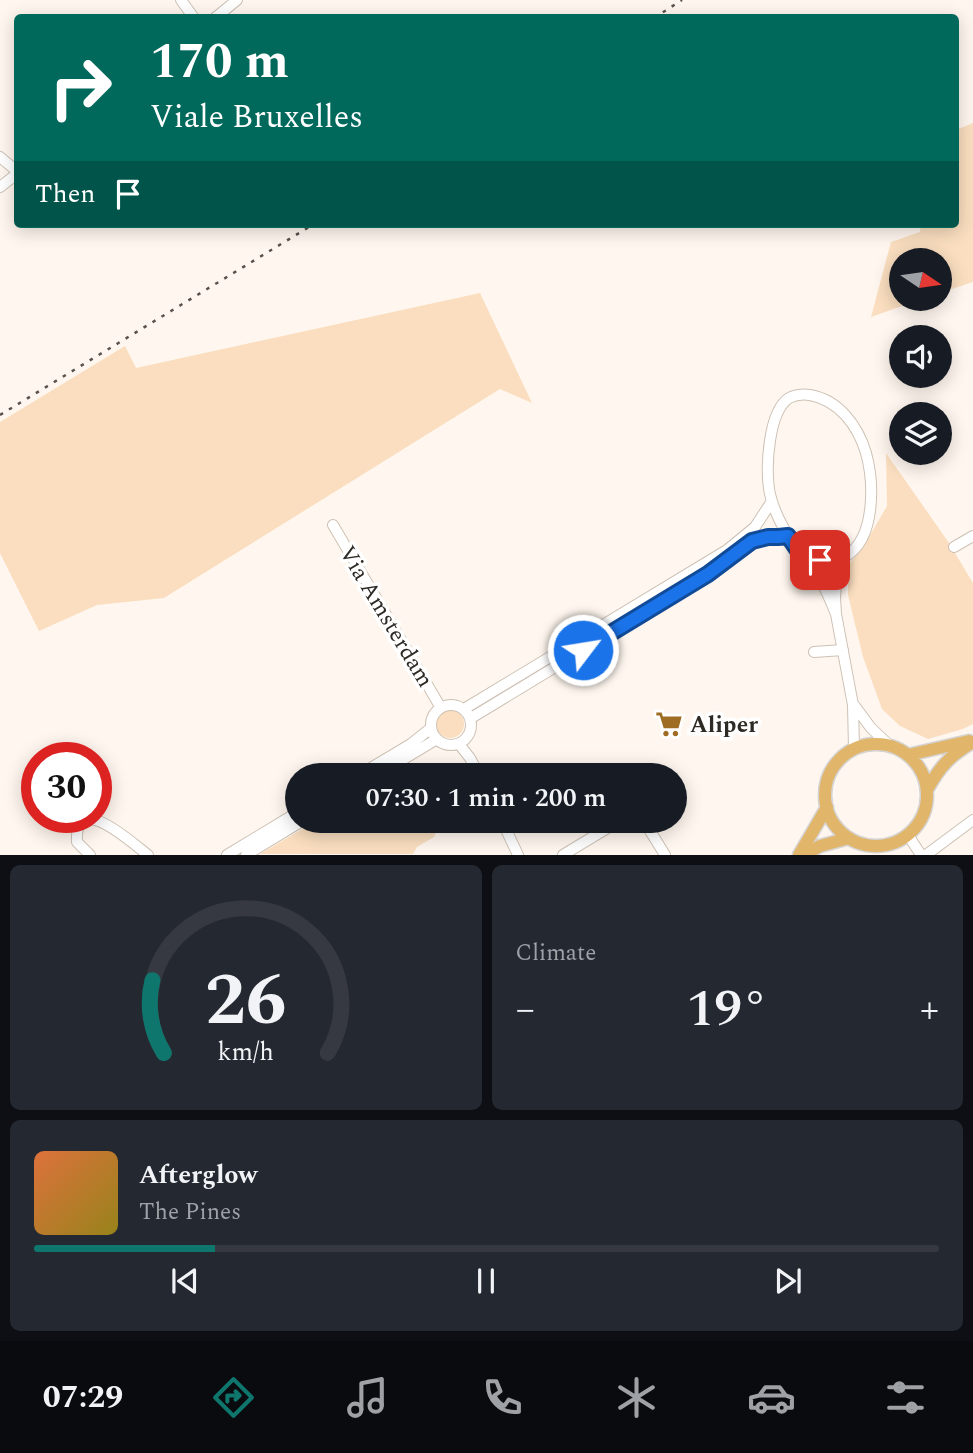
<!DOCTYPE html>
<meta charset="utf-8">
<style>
body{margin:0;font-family:Spectral,serif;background:#242831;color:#f1f3f6;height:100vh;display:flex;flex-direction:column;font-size:26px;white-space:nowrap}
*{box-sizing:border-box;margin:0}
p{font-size:23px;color:#9ea1a6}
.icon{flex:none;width:38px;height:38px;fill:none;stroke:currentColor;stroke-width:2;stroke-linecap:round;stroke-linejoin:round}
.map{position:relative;height:855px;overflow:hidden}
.details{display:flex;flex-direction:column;gap:10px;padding:10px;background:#0d0f14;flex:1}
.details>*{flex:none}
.guide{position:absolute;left:14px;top:14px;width:945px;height:214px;border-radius:7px;box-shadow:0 4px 18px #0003;background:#00695c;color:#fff;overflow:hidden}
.needle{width:46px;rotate:103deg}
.fabs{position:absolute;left:889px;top:248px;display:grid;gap:14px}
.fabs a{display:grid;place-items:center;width:63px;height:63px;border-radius:50%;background:#171b24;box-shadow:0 4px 18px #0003;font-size:35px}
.speed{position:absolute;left:21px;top:742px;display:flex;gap:14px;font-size:35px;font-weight:700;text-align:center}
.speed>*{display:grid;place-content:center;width:91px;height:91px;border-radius:50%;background:#171b24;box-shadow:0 4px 18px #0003;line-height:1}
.speed .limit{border:10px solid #d22;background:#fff;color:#111}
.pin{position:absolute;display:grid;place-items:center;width:60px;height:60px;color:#fff;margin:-30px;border-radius:14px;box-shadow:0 4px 10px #0006}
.me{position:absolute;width:77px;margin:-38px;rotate:59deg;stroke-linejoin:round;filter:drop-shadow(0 0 5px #0008)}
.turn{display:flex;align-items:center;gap:24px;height:147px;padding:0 21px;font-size:32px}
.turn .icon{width:91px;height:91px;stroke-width:2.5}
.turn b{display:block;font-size:49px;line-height:60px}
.then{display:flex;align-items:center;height:66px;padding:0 21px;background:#0003;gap:14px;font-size:26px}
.big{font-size:52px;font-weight:600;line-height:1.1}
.details .tile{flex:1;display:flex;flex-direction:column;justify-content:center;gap:10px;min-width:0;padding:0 24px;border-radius:10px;background:#242831}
.details .dial{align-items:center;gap:0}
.dial svg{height:182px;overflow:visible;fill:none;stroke:#363941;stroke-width:7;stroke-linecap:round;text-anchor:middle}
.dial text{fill:#f1f3f6;stroke:none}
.song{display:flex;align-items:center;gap:21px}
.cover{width:84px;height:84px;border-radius:10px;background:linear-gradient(135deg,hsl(20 70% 55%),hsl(50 70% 35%))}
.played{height:7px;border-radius:4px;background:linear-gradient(90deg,#0f766e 20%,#363941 20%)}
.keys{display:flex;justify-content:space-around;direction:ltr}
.heat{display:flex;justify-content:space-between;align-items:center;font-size:38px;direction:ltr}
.details .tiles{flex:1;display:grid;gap:10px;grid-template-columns:1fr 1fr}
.tile:last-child{grid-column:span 2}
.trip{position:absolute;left:285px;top:763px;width:402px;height:70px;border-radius:35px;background:#171b24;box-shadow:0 4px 18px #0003;font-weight:600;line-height:70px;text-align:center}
.menu{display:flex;height:112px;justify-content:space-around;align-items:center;background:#090b0e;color:#9ea1a6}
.menu .icon{width:49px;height:49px}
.menu .on{color:#0f766e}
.menu b{font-size:32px;color:#f1f3f6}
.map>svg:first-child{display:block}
.green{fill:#fadebf}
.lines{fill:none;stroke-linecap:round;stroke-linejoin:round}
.minor-casing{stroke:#cdc1b4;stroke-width:12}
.major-casing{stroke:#d5d4d3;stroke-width:15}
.minor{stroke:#fff;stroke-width:10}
.major{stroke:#e1b66b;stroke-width:12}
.rail{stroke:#57524d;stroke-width:2.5;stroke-dasharray:3.5 7;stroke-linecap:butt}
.route-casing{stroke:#114b97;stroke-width:18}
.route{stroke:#1a73e8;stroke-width:12}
.labels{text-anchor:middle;stroke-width:7;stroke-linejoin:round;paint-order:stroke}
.street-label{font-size:23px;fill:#2e2a25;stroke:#fff}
.poi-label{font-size:23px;font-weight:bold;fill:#2e2a25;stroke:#fff;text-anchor:start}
</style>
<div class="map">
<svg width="973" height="855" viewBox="0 0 973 855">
<rect width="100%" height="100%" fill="#fff7ef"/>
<!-- green -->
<path class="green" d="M973,123V282L940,293V261H901V299H922L871,317L891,242L920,232L921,224H956V130Z
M480,293L532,403L500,389L164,598L97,605L39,631L0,553V422L125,346L136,368Z
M886,453L949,543L973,583V724L963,729L928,739L900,726L882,709L863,657L848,595V566L869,537L887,506Z
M436 724a14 14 0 1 1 28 0a14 14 0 1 1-28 0Z
M316,821H437L439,823L434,837L417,847L413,854H260Z"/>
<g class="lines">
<defs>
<path id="minor" d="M181,0L194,18
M215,18L237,0
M0,157L18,172
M0,187L18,173
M333,525L441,708
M954,547L973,536
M845,557L836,585L835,597L836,614L853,705L854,749
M809,561C820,560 836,562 846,556C876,538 874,482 866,453C858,426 839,400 810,395C803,394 795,395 789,398C768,412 766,467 769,489C772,508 784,531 795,547C799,552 806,556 810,562C821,577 829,597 836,614
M814,652L843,650
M431 725a20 20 0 1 1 40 0a20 20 0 1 1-40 0Z
M854,705L871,728L889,745
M464,709L727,550L755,527L772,501
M471,718L694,583L721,566L753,541L768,537H778L788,536
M459,744L470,758L479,775
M359,775L411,744L431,728
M377,775L437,739
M502,821L518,855
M644,821L665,855
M908,835L921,855
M90,855L77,842C74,789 132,843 148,855
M227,855L298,812
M246,855L302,821
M563,855L619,821
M926,855L973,820"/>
<path id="major" d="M825 795a51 51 0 1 1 102 0a51 51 0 1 1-102 0Z
M908,755L969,741
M927,790C940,766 950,756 973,742
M799,855L827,807
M804,855L820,846L849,838"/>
</defs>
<!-- minor casing -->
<use href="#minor" class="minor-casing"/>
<!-- major casing -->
<use href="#major" class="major-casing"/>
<!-- minor -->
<use href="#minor" class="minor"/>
<!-- major -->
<use href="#major" class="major"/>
<!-- rail -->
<path class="rail" d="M654,18L682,0
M0,415L314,224"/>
</g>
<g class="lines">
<defs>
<path id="route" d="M583,650L708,574L752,541L768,537H778L788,536L797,549L809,561L820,560"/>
</defs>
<!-- route casing -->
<use href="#route" class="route-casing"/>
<!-- route -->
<use href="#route" class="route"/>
</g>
<!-- icons -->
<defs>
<symbol id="supermarket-bare" viewBox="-9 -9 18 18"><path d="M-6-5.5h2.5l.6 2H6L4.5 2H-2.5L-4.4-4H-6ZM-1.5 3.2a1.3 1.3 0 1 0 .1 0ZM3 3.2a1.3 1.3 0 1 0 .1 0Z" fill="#9f6c23" stroke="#fff" stroke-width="2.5" paint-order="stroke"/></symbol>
</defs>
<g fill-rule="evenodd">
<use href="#supermarket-bare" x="650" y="705" width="38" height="38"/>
</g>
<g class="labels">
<!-- street labels -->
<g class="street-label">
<text transform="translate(387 616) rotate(59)" y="8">Via Amsterdam</text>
</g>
<!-- poi labels -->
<g class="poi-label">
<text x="690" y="732">Aliper</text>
</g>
</g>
</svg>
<div class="fabs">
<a><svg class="needle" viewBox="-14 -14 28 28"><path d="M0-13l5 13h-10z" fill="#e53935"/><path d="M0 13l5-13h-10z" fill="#9ea1a6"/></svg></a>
<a><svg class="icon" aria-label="sound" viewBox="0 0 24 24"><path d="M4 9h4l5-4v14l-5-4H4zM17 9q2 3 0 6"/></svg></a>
<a><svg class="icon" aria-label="layers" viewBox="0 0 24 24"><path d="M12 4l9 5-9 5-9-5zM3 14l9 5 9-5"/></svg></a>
</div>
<div class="speed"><div class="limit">30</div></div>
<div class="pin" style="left:820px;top:560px;background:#d93025"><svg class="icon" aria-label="arrive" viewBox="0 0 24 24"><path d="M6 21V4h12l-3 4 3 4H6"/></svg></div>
<svg class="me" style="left:583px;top:650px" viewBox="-20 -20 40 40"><circle r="17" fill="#1a73e8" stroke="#fff" stroke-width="3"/><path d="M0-11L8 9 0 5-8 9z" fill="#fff"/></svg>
<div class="trip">07:30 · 1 min · 200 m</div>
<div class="guide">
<div class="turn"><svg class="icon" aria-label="right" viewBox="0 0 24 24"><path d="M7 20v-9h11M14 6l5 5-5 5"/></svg><div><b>170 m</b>Viale Bruxelles</div></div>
<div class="then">Then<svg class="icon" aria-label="arrive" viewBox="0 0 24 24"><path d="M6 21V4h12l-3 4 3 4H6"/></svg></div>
</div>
</div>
<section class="details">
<div class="tiles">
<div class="tile dial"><svg viewBox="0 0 100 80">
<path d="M14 69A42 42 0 1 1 86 69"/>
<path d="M14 69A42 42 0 0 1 9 37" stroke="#0f766e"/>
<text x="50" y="56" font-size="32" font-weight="700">26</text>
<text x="50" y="72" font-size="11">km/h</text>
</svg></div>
<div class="tile"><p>Climate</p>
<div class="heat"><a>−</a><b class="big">19°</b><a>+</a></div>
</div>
<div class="tile">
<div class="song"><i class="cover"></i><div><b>Afterglow</b><p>The Pines</p></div></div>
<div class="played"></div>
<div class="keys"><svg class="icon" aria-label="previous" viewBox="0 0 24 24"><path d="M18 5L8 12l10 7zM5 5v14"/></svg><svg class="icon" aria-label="pause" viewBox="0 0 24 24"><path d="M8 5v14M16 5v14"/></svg><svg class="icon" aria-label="next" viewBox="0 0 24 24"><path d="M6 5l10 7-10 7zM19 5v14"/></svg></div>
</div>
</div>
</section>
<nav class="menu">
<b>07:29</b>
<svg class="icon on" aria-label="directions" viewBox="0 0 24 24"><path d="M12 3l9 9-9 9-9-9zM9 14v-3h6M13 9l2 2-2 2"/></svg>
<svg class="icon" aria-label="music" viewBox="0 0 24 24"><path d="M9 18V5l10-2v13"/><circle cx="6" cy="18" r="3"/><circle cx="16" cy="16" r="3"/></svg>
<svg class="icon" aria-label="phone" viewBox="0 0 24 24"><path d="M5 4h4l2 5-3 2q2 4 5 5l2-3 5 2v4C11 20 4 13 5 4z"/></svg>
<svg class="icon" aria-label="climate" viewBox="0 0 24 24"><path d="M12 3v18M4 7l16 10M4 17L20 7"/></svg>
<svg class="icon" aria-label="car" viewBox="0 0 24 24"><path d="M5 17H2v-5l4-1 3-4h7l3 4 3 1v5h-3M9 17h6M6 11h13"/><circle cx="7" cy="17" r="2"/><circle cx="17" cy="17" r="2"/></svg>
<svg class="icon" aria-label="filters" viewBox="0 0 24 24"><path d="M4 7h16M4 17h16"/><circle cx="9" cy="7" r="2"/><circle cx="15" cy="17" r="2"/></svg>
</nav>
